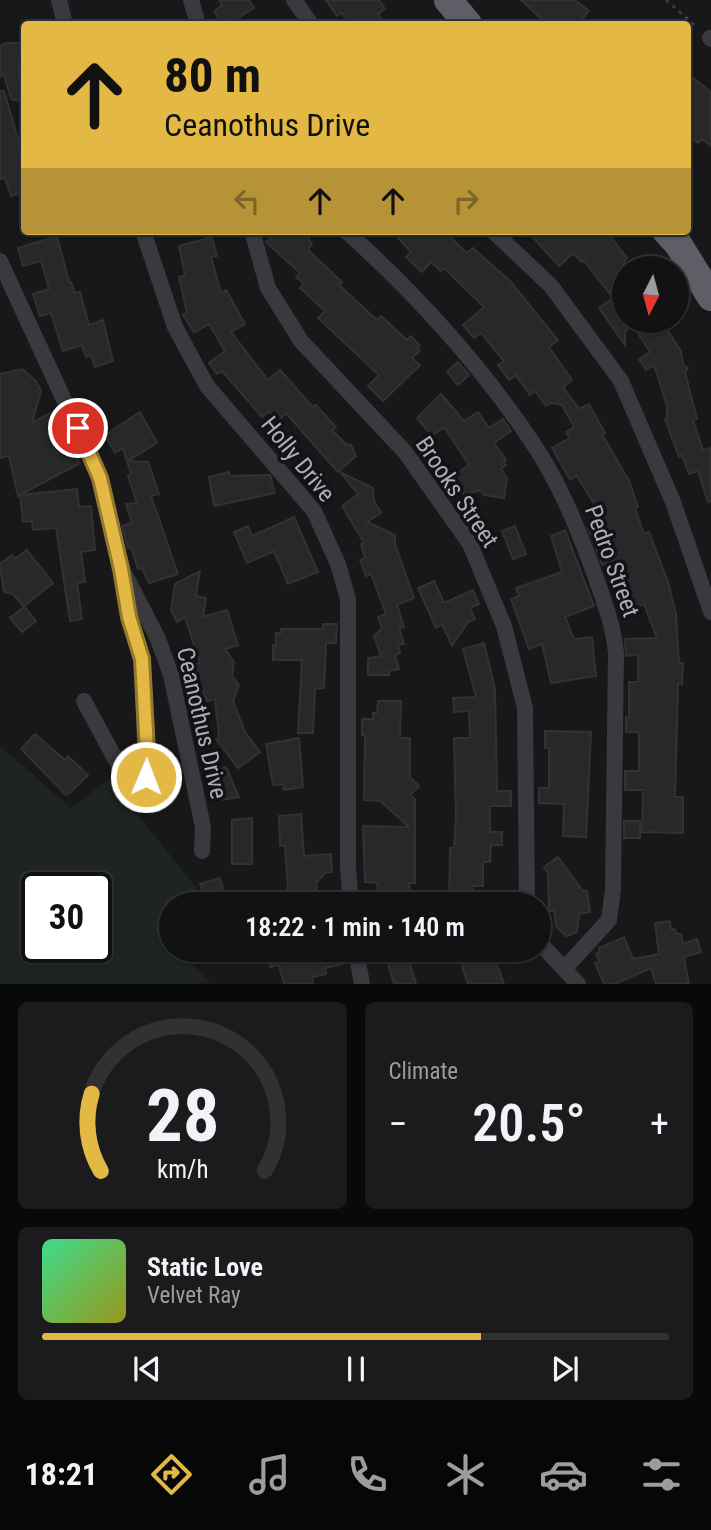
<!DOCTYPE html>
<meta charset="utf-8">
<style>
body{margin:0;font-family:"Roboto Condensed",sans-serif;background:#1b1a1c;color:#f1f3f6;height:100vh;display:flex;flex-direction:column;font-size:26px;white-space:nowrap}
*{box-sizing:border-box;margin:0}
p{font-size:23px;color:#9c9da0}
.icon{flex:none;width:38px;height:38px;fill:none;stroke:currentColor;stroke-width:2;stroke-linecap:round;stroke-linejoin:round}
.map{position:relative;height:984px;overflow:hidden}
.sheet{display:flex;flex-direction:column;gap:18px;padding:18px;background:#0a090a;flex:1}
.sheet>*{flex:none}
.guide{position:absolute;left:21px;top:21px;width:670px;height:214px;border-radius:7px;box-shadow:0 2px 5px #0004,0 0 0 2px #313133;background:#e4b845;color:#111;overflow:hidden}
.needle{width:46px;rotate:186deg}
.buttons{position:absolute;left:612px;top:256px;display:grid;gap:14px}
.buttons a{display:grid;place-items:center;width:77px;height:77px;border-radius:50%;background:#121113;box-shadow:0 2px 5px #0004,0 0 0 2px #313133;font-size:35px}
.speed{position:absolute;left:21px;top:872px;display:flex;gap:14px;font-size:35px;font-weight:700;text-align:center}
.speed>*{display:grid;place-content:center;width:91px;height:91px;border-radius:50%;background:#121113;box-shadow:0 2px 5px #0004,0 0 0 2px #313133;line-height:1}
.speed .limit{border:4px solid #111;border-radius:10px;background:#fff;color:#111}
.pin{position:absolute;display:grid;place-items:center;width:60px;height:60px;color:#fff;margin:-30px;border:4px solid #fff;border-radius:50%;box-shadow:0 2px 7px #0007}
.me{position:absolute;width:77px;margin:-38px;rotate:1deg;stroke-linejoin:round;filter:drop-shadow(0 0 5px #0008)}
.turn{display:flex;align-items:center;gap:24px;height:147px;padding:0 28px;font-size:32px}
.turn .icon{width:91px;height:91px;stroke-width:2.5}
.turn b{display:block;font-size:49px;line-height:60px}
.lanes{display:flex;align-items:center;height:66px;padding:0 28px;background:#0003;justify-content:center;gap:35px;direction:ltr}
.lanes .off{opacity:.35}
.big{font-size:52px;font-weight:600;line-height:1.1}
.sheet .card{flex:1;display:flex;flex-direction:column;justify-content:center;gap:10px;min-width:0;padding:0 24px;border-radius:10px;background:#1b1a1c}
.sheet .dial{align-items:center;gap:0}
.dial svg{height:182px;overflow:visible;fill:none;stroke:#313133;stroke-width:7;stroke-linecap:round;text-anchor:middle}
.dial text{fill:#f1f3f6;stroke:none}
.song{display:flex;align-items:center;gap:21px}
.cover{width:84px;height:84px;border-radius:10px;background:linear-gradient(135deg,hsl(150 70% 55%),hsl(60 70% 35%))}
.played{height:7px;border-radius:4px;background:linear-gradient(90deg,#e4b845 70%,#313133 70%)}
.keys{display:flex;justify-content:space-around;direction:ltr}
.heat{display:flex;justify-content:space-between;align-items:center;font-size:38px;direction:ltr}
.sheet .tiles{flex:1;display:grid;gap:18px;grid-template-columns:1fr 1fr}
.card:last-child{grid-column:span 2}
.trip{position:absolute;left:159px;top:892px;width:392px;height:70px;border-radius:35px;background:#121113;box-shadow:0 2px 5px #0004,0 0 0 2px #313133;font-weight:600;line-height:70px;text-align:center}
.dock{display:flex;height:112px;justify-content:space-around;align-items:center;background:#070708;color:#9c9da0}
.dock .icon{width:49px;height:49px}
.dock .active{color:#e4b845}
.dock b{font-size:32px;color:#f1f3f6}
.map>svg:first-child{display:block}
.green{fill:#1e241f;fill-rule:evenodd}
.building{fill:#28282a;stroke:#323235;stroke-width:2}
.lines{fill:none;stroke-linecap:round;stroke-linejoin:round}
.path{stroke:#3f4045;stroke-width:2.5;stroke-dasharray:3.5 5;stroke-linecap:butt}
.minor{stroke:#39393e;stroke-width:16}
.trunk{stroke:#5d5e66;stroke-width:28}
.route-casing{stroke:#94782d;stroke-width:18}
.route{stroke:#e4b845;stroke-width:12}
.labels{text-anchor:middle;stroke-width:7;stroke-linejoin:round;paint-order:stroke}
.street-label{font-size:24px;fill:#abaeb8;stroke:#131214}
</style>
<div class="map">
<svg width="711" height="984" viewBox="0 0 711 984">
<rect width="100%" height="100%" fill="#181719"/>
<!-- green -->
<path class="green" d="M0,746L71,808L109,779L199,891L186,905H172L171,921L162,932L171,942L172,950H179L211,984L200,981L202,984H0ZM37,887H96V947H37Z"/>
<!-- building -->
<path class="building" d="M219,0H249L254,8L236,19L239,24H222L214,11L222,6Z
M326,0H379L385,9L378,14L386,24H350L342,13L337,16Z
M521,0H575L589,11L578,24H547Z
M7,43H21L19,75L24,77V102L11,99L4,75L0,77V46Z
M688,74L711,92V146L702,139L698,143L688,135Z
M0,91H4L22,153H24V192L11,196L5,178L0,179Z
M277,231H315L308,239L312,243L308,250L342,282L339,285L377,320L381,316L407,340L411,336L420,346L417,348L420,351L412,358L420,365L383,401L368,386L379,375L318,318L325,311L300,288L304,284L296,277L300,273L266,242Z
M392,231H444L467,253L473,248L510,281L558,340L549,347L572,380L563,387L579,409L589,404L605,433L602,434L629,481L638,507L635,508L644,534L649,532L668,582L676,614L679,663H683L682,684H678L675,797H683V833L642,832L643,790H625V771H639V735L638,732H626V717H629V682H638V655L626,656L625,639L657,638L644,604L627,610L613,596L627,582L618,559L602,565L588,528L602,523L596,507L577,476L570,480L552,448L570,438L566,432L574,427L562,405L551,403L546,406L535,391L530,395L516,375L509,380L498,365L504,361L481,333L474,338L463,325L484,307L444,268L441,271L431,262L422,272L406,257L411,252Z
M527,231H606L627,258L625,260V320H670L668,331L681,351L683,365L688,368L685,372L697,419L693,420L703,450L711,448V501L708,502L698,471L689,474L682,455L679,457L665,419L667,418V406L654,365L646,370L639,359L650,352L633,326L625,332V345L599,308L613,298L584,261L582,262L573,253L559,266Z
M57,236L69,282H71L75,293L80,292L89,325L103,320L113,361L95,367L91,355L86,357L82,345L63,351L51,313L40,316L33,294L49,289L41,261L23,266L18,248Z
M212,237L217,256L211,257L221,293L226,290L245,324L231,332L268,380L280,370L313,407L316,405L336,427L332,430L346,444L351,445L356,456L338,472L286,413L278,421L269,411L262,417L222,371L217,374L209,363L225,351L209,324L194,333L183,315L187,313L179,277L185,275L179,246Z
M458,362L469,375L458,385L447,372Z
M22,369L36,381L41,391L32,423L54,411L61,426L47,433L57,453L72,450L80,463L18,496L9,456L0,458V374Z
M441,394L464,421L478,412L489,428L503,419L511,431L494,443L506,460L504,462L506,465L501,469L507,478L504,498L484,495L481,490L464,494L452,477L469,465L444,427L432,436L417,418Z
M140,412L157,443L128,461L148,462L159,494L151,496L178,574L149,583L142,568L138,569L131,547L128,548L122,526L132,523L126,504L137,503L128,476L131,474L123,448L115,453L105,435Z
M229,472L230,476L270,475L275,493L214,506L209,477Z
M340,472L373,488L374,501L381,513L367,522L395,535V544L414,598L397,605L404,627L399,628L404,644L398,645L400,653L395,655L399,669L389,671V675H368V658L381,656L374,636L382,628L378,617L386,614L371,574L366,576L360,560L365,558L361,544L364,543L342,506L358,494Z
M77,489L79,507L91,506L95,550L81,552L85,582L77,583L82,619L70,621L56,528L33,530L32,521L23,522L20,495Z
M294,517L318,572L288,584L274,551L247,563L234,532L248,526L252,536Z
M515,526L526,554L513,559L502,531Z
M565,530L594,606L565,617L574,639L592,637L596,676L551,683L542,644L529,649L511,599L519,596L516,588L562,572L551,536Z
M27,550L53,583L24,606L36,621L22,632L10,618L24,607L13,594L4,592L0,564L12,555L15,559Z
M200,571L196,596L206,598L203,617L227,610L238,645L225,649L234,662L232,676L239,685L233,701L245,732L260,752L238,768L216,739L219,737L215,699L207,701L199,682L195,683L190,666L200,663L185,617L177,622L171,610L175,584Z
M434,581L444,603L473,590L479,604L470,608L475,619L468,622L452,646L442,624L436,628L418,588Z
M323,624H337L336,643H326L324,688L315,689L313,733H298L302,660H273V645H276V633H281V629H323Z
M484,643L495,689L497,791H511V806H490V832H502V845H491L490,862H483V886H472L476,905H449L450,848H454L456,815L454,738H470L469,711L454,712L453,698L476,697L463,649Z
M378,701H401L400,738H410V777L419,786L410,795L415,799V883H409L412,905H380L377,883L365,882L363,826L409,827L380,801L364,800L365,735H362V719H373V713H377Z
M545,731L591,732L586,837L563,836L564,804L539,803V788H549V748H545Z
M35,734L65,760L68,756L88,775L71,792L66,795L21,749Z
M299,738L303,787L284,790L283,784L273,785L266,744Z
M226,767L239,797L222,800L210,773Z
M301,814L304,856L331,854L332,872L325,873L316,883L318,905H289L285,846H280L279,816Z
M252,818V864H232V820Z
M624,821H640V838H624Z
M558,857L583,891H587L590,912L579,914L577,932L566,936L556,926L554,911H549L548,873L544,867Z
M220,878L228,905H210L208,898L204,899L200,884Z
M670,921L671,929H674L677,934H681L683,944L697,939L701,952L684,957L689,984H656L651,968L615,984H604L595,963L600,961L596,954L600,952L599,948L624,937L633,959L659,954L655,923Z
M282,950H342L346,963L325,968L326,974L312,977L313,984H284L279,965L270,967L276,952Z
M384,950H406L416,984H394Z
M469,950H521V952L496,961L504,984H468L458,954Z"/>
<g class="lines">
<!-- path -->
<path class="path" d="M666,0L697,27"/>
<!-- minor -->
<path class="minor" d="M59,0L65,24
M191,0L198,24
M294,0L311,24
M710,38L711,39
M143,231L175,327L207,386L314,511L338,564L348,599V867L351,905
M252,231L268,288L301,341L405,452L470,544L504,626L525,708L527,905
M346,231C416,294 480,364 532,442C558,480 576,524 592,567C602,596 613,622 616,653L613,889L609,920L564,969
M493,231L551,286L621,381L673,502L711,612
M0,261L100,478L122,569L158,639L171,675L203,827L202,851
M84,701L125,777L136,780L146,777L142,659L129,617L124,586
M539,942L578,984
M356,950L362,984"/>
<!-- trunk -->
<path class="trunk" d="M448,0L468,24
M666,231L678,244L711,297"/>
</g>
<g class="lines">
<defs>
<path id="route" d="M78,428L100,478L121,569L129,617L142,659L148,769L146,777"/>
</defs>
<!-- route casing -->
<use href="#route" class="route-casing"/>
<!-- route -->
<use href="#route" class="route"/>
</g>
<g class="labels">
<!-- street labels -->
<g class="street-label">
<text transform="translate(298 459) rotate(51)" y="8">Holly Drive</text>
<text transform="translate(457 492) rotate(56)" y="8">Brooks Street</text>
<text transform="translate(612 561) rotate(70)" y="8">Pedro Street</text>
<text transform="translate(202 723) rotate(77)" y="8">Ceanothus Drive</text>
</g>
</g>
</svg>
<div class="buttons">
<a><svg class="needle" viewBox="-14 -14 28 28"><path d="M0-13l5 13h-10z" fill="#e53935"/><path d="M0 13l5-13h-10z" fill="#9c9da0"/></svg></a>
</div>
<div class="speed"><div class="limit">30</div></div>
<div class="pin" style="left:78px;top:428px;background:#d93025"><svg class="icon" aria-label="arrive" viewBox="0 0 24 24"><path d="M6 21V4h12l-3 4 3 4H6"/></svg></div>
<svg class="me" style="left:146px;top:777px" viewBox="-20 -20 40 40"><circle r="17" fill="#e4b845" stroke="#fff" stroke-width="3"/><path d="M0-11L8 9 0 5-8 9z" fill="#fff"/></svg>
<div class="trip">18:22 · 1 min · 140 m</div>
<div class="guide">
<div class="turn"><svg class="icon" aria-label="ahead" viewBox="0 0 24 24"><path d="M12 20V5M6 11l6-6 6 6"/></svg><div><b>80 m</b>Ceanothus Drive</div></div>
<div class="lanes"><svg class="icon off" aria-label="left" viewBox="0 0 24 24"><path d="M17 20v-9H6M10 6l-5 5 5 5"/></svg><svg class="icon" aria-label="ahead" viewBox="0 0 24 24"><path d="M12 20V5M6 11l6-6 6 6"/></svg><svg class="icon" aria-label="ahead" viewBox="0 0 24 24"><path d="M12 20V5M6 11l6-6 6 6"/></svg><svg class="icon off" aria-label="right" viewBox="0 0 24 24"><path d="M7 20v-9h11M14 6l5 5-5 5"/></svg></div>
</div>
</div>
<section class="sheet">
<div class="tiles">
<div class="card dial"><svg viewBox="0 0 100 80">
<path d="M14 69A42 42 0 1 1 86 69"/>
<path d="M14 69A42 42 0 0 1 10 35" stroke="#e4b845"/>
<text x="50" y="56" font-size="32" font-weight="700">28</text>
<text x="50" y="72" font-size="11">km/h</text>
</svg></div>
<div class="card"><p>Climate</p>
<div class="heat"><a>−</a><b class="big">20.5°</b><a>+</a></div>
</div>
<div class="card">
<div class="song"><i class="cover"></i><div><b>Static Love</b><p>Velvet Ray</p></div></div>
<div class="played"></div>
<div class="keys"><svg class="icon" aria-label="previous" viewBox="0 0 24 24"><path d="M18 5L8 12l10 7zM5 5v14"/></svg><svg class="icon" aria-label="pause" viewBox="0 0 24 24"><path d="M8 5v14M16 5v14"/></svg><svg class="icon" aria-label="next" viewBox="0 0 24 24"><path d="M6 5l10 7-10 7zM19 5v14"/></svg></div>
</div>
</div>
</section>
<nav class="dock">
<b>18:21</b>
<svg class="icon active" aria-label="directions" viewBox="0 0 24 24"><path d="M12 3l9 9-9 9-9-9zM9 14v-3h6M13 9l2 2-2 2"/></svg>
<svg class="icon" aria-label="music" viewBox="0 0 24 24"><path d="M9 18V5l10-2v13"/><circle cx="6" cy="18" r="3"/><circle cx="16" cy="16" r="3"/></svg>
<svg class="icon" aria-label="phone" viewBox="0 0 24 24"><path d="M5 4h4l2 5-3 2q2 4 5 5l2-3 5 2v4C11 20 4 13 5 4z"/></svg>
<svg class="icon" aria-label="climate" viewBox="0 0 24 24"><path d="M12 3v18M4 7l16 10M4 17L20 7"/></svg>
<svg class="icon" aria-label="car" viewBox="0 0 24 24"><path d="M5 17H2v-5l4-1 3-4h7l3 4 3 1v5h-3M9 17h6M6 11h13"/><circle cx="7" cy="17" r="2"/><circle cx="17" cy="17" r="2"/></svg>
<svg class="icon" aria-label="filters" viewBox="0 0 24 24"><path d="M4 7h16M4 17h16"/><circle cx="9" cy="7" r="2"/><circle cx="15" cy="17" r="2"/></svg>
</nav>
